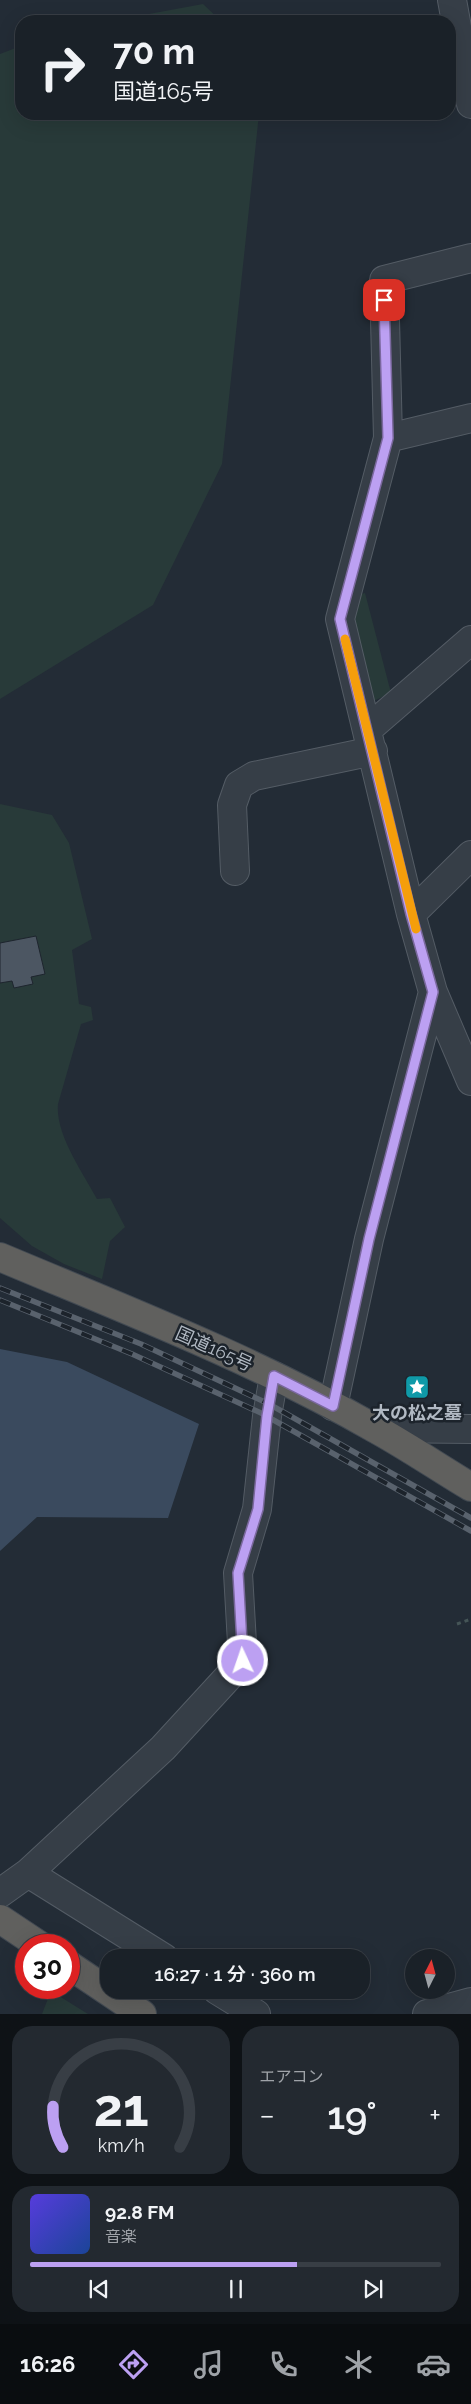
<!DOCTYPE html>
<html lang="ja">
<meta charset="utf-8">
<style>
body{margin:0;font-family:Raleway,"Noto Sans JP",sans-serif;background:#232930;color:#f1f3f6;height:100vh;display:flex;flex-direction:column;font-size:19px;white-space:nowrap}
*{box-sizing:border-box;margin:0}
p{font-size:16px;color:#9fa3a8}
.icon{flex:none;width:28px;height:28px;fill:none;stroke:currentColor;stroke-width:2;stroke-linecap:round;stroke-linejoin:round}
.map{position:relative;height:2014px;overflow:hidden}
.sheet{display:flex;flex-direction:column;gap:12px;padding:12px;background:#0e1216;flex:1}
.sheet>*{flex:none}
.banner{position:absolute;left:15px;top:15px;width:441px;height:105px;border-radius:20px;box-shadow:0 5px 20px #0002,0 0 0 1px #383e45;background:#1a2128;color:#f1f3f6;overflow:hidden}
.needle{width:32px;rotate:6deg}
.controls{position:absolute;left:405px;top:1949px;display:grid;gap:10px}
.controls a{display:grid;place-items:center;width:50px;height:50px;border-radius:50%;background:#1a2128;box-shadow:0 5px 20px #0002,0 0 0 1px #383e45;font-size:25px}
.speed{position:absolute;left:15px;top:1934px;display:flex;gap:10px;font-size:25px;font-weight:700;text-align:center}
.speed>*{display:grid;place-content:center;width:65px;height:65px;border-radius:50%;background:#1a2128;box-shadow:0 5px 20px #0002,0 0 0 1px #383e45;line-height:1}
.speed .limit{border:8px solid #d22;background:#fff;color:#111}
.pin{position:absolute;display:grid;place-items:center;width:42px;height:42px;color:#fff;margin:-21px;border-radius:10px;box-shadow:0 2px 8px #0006}
.me{position:absolute;width:55px;margin:-28px;rotate:357deg;stroke-linejoin:round;filter:drop-shadow(0 0 4px #0008)}
.turn{display:flex;align-items:center;gap:18px;height:105px;padding:0 15px;font-size:22px}
.turn .icon{width:65px;height:65px;stroke-width:2.5}
.turn b{display:block;font-size:35px;line-height:42px}
.big{font-size:38px;font-weight:600;line-height:1.1}
.sheet .widget{flex:1;display:flex;flex-direction:column;justify-content:center;gap:8px;min-width:0;padding:0 18px;border-radius:20px;background:#232930}
.sheet .dial{align-items:center;gap:0}
.dial svg{height:130px;overflow:visible;fill:none;stroke:#383e45;stroke-width:7;stroke-linecap:round;text-anchor:middle}
.dial text{fill:#f1f3f6;stroke:none}
.song{display:flex;align-items:center;gap:15px}
.cover{width:60px;height:60px;border-radius:8px;background:linear-gradient(135deg,hsl(250 70% 55%),hsl(220 70% 35%))}
.played{height:5px;border-radius:2px;background:linear-gradient(90deg,#bca0f2 65%,#383e45 65%)}
.keys{display:flex;justify-content:space-around;direction:ltr}
.heat{display:flex;justify-content:space-between;align-items:center;font-size:28px;direction:ltr}
.sheet .tiles{flex:1;display:grid;gap:12px;grid-template-columns:1fr 1fr}
.widget:last-child{grid-column:span 2}
.trip{position:absolute;left:100px;top:1949px;width:270px;height:50px;border-radius:20px;background:#1a2128;box-shadow:0 5px 20px #0002,0 0 0 1px #383e45;font-weight:600;line-height:50px;text-align:center}
.tab-bar{display:flex;height:80px;justify-content:space-around;align-items:center;background:#0a0d10;color:#9fa3a8}
.tab-bar .icon{width:35px;height:35px}
.tab-bar .selected{color:#bca0f2}
.tab-bar b{font-size:22px;color:#f1f3f6}
.map>svg:first-child{display:block}
.green{fill:#283a39}
.water{fill:#3a4a5e}
.building{fill:#4c5662;stroke:#1e252e}
.lines{fill:none;stroke-linecap:round;stroke-linejoin:round}
.minor-casing{stroke:#545c65;stroke-width:30}
.trunk-casing{stroke:#414952;stroke-width:30}
.path{stroke:#455557;stroke-width:3;stroke-dasharray:4 4;stroke-linecap:butt}
.minor{stroke:#363e47;stroke-width:28}
.trunk{stroke:#60605e;stroke-width:28}
.rail-casing{stroke:#59626d;stroke-width:5.5}
.rail{stroke:#1c232b;stroke-width:4;stroke-dasharray:11;stroke-linecap:butt}
.route-casing{stroke:#7a689d;stroke-width:12}
.route{stroke:#bca0f2;stroke-width:9}
.slow{stroke:#f59e0b;stroke-width:9}
.labels{text-anchor:middle;stroke-width:5;stroke-linejoin:round;paint-order:stroke}
.street-label{font-size:18px;fill:#b1b9c3;stroke:#1c232b}
.poi-label{font-size:18px;font-weight:bold;fill:#b1b9c3;stroke:#1c232b}
</style>
<div class="map">
<svg width="471" height="2014" viewBox="0 0 471 2014">
<rect width="100%" height="100%" fill="#232c36"/>
<!-- green -->
<path class="green" d="M203,4L221,21H111Z
M21,46V114H259L222,464L153,605L0,699V54Z
M365,593L391,693L369,703L340,619L355,596Z
M0,804L52,815L69,843L92,939L72,950L79,1004L91,1007L93,1020L81,1024L58,1104C55,1134 83,1173 97,1199L110,1198L125,1227L110,1241L102,1279L64,1264L32,1246L0,1218Z
M51,1991L88,2014H42Z"/>
<!-- water -->
<path class="water" d="M0,1349L67,1362L199,1424L168,1518L37,1517L0,1551Z"/>
<!-- building -->
<path class="building" d="M36,936L45,974L31,977L33,984L14,988L12,981L0,983V943Z"/>
<g class="lines">
<defs>
<path id="minor" d="M452,0L471,104
M388,438L471,418
M367,730L471,640
M235,871L232,805L239,785L254,776L373,751
M411,914L471,855
M433,992L411,914L340,619L388,438L384,280L471,258
M333,1406L369,1239L433,992L471,1081
M375,1428L471,1429
M28,1873L164,1958
M0,1893L28,1873L163,1748L243,1661L238,1573L257,1509L267,1416L274,1376
M217,1990L256,2014
M427,2014L471,2002"/>
<path id="trunk" d="M0,1257C126,1310 255,1360 374,1428C407,1446 439,1468 471,1487
M0,1919L39,1945
M69,1965L142,2014"/>
</defs>
<!-- minor casing -->
<use href="#minor" class="minor-casing"/>
<!-- trunk casing -->
<use href="#trunk" class="trunk-casing"/>
<!-- path -->
<path class="path" d="M457,1624L471,1619"/>
<!-- minor -->
<use href="#minor" class="minor"/>
<!-- trunk -->
<use href="#trunk" class="trunk"/>
<defs>
<path id="rail" d="M0,1288L141,1344L269,1404L471,1518
M0,1300L132,1354L261,1413L471,1531"/>
</defs>
<!-- rail casing -->
<use href="#rail" class="rail-casing"/>
<!-- rail -->
<use href="#rail" class="rail"/>
</g>
<g class="lines">
<defs>
<path id="route" d="M243,1661L238,1573L258,1509L267,1416L274,1376L333,1406L369,1239L433,992L411,914L340,619L388,438L384,300"/>
</defs>
<!-- route casing -->
<use href="#route" class="route-casing"/>
<!-- route -->
<use href="#route" class="route"/>
<!-- slow -->
<path class="slow" d="M345,639L416,929"/>
</g>
<!-- icons -->
<defs>
<symbol id="sight-square" viewBox="-11 -11 22 22"><rect x="-9" y="-9" width="18" height="18" rx="4" fill="#0f9aa8" stroke="#1c232b"/><path d="M0-6L1.8-2.2L6-1.7L2.9 1.2L3.7 5.4L0 3.3L-3.7 5.4L-2.9 1.2L-6-1.7L-1.8-2.2Z" fill="#fff"/></symbol>
</defs>
<g fill-rule="evenodd">
<use href="#sight-square" x="403" y="1373" width="28" height="28"/>
</g>
<g class="labels">
<!-- street labels -->
<g class="street-label">
<text transform="translate(214 1349) rotate(24)" y="6">国道165号</text>
</g>
<!-- poi labels -->
<g class="poi-label">
<text x="417" y="1419">大の松之墓</text>
</g>
</g>
</svg>
<div class="controls">
<a><svg class="needle" viewBox="-14 -14 28 28"><path d="M0-13l5 13h-10z" fill="#e53935"/><path d="M0 13l5-13h-10z" fill="#9fa3a8"/></svg></a>
</div>
<div class="speed"><div class="limit">30</div></div>
<div class="pin" style="left:384px;top:300px;background:#d93025"><svg class="icon" aria-label="arrive" viewBox="0 0 24 24"><path d="M6 21V4h12l-3 4 3 4H6"/></svg></div>
<svg class="me" style="left:243px;top:1661px" viewBox="-20 -20 40 40"><circle r="17" fill="#bca0f2" stroke="#fff" stroke-width="3"/><path d="M0-11L8 9 0 5-8 9z" fill="#fff"/></svg>
<div class="trip">16:27 · 1 分 · 360 m</div>
<div class="banner">
<div class="turn"><svg class="icon" aria-label="right" viewBox="0 0 24 24"><path d="M7 20v-9h11M14 6l5 5-5 5"/></svg><div><b>70 m</b>国道165号</div></div>
</div>
</div>
<section class="sheet">
<div class="tiles">
<div class="widget dial"><svg viewBox="0 0 100 80">
<path d="M14 69A42 42 0 1 1 86 69"/>
<path d="M14 69A42 42 0 0 1 8 44" stroke="#bca0f2"/>
<text x="50" y="56" font-size="32" font-weight="700">21</text>
<text x="50" y="72" font-size="11">km/h</text>
</svg></div>
<div class="widget"><p>エアコン</p>
<div class="heat"><a>−</a><b class="big">19°</b><a>+</a></div>
</div>
<div class="widget">
<div class="song"><i class="cover"></i><div><b>92.8 FM</b><p>音楽</p></div></div>
<div class="played"></div>
<div class="keys"><svg class="icon" aria-label="previous" viewBox="0 0 24 24"><path d="M18 5L8 12l10 7zM5 5v14"/></svg><svg class="icon" aria-label="pause" viewBox="0 0 24 24"><path d="M8 5v14M16 5v14"/></svg><svg class="icon" aria-label="next" viewBox="0 0 24 24"><path d="M6 5l10 7-10 7zM19 5v14"/></svg></div>
</div>
</div>
</section>
<nav class="tab-bar">
<b>16:26</b>
<svg class="icon selected" aria-label="directions" viewBox="0 0 24 24"><path d="M12 3l9 9-9 9-9-9zM9 14v-3h6M13 9l2 2-2 2"/></svg>
<svg class="icon" aria-label="music" viewBox="0 0 24 24"><path d="M9 18V5l10-2v13"/><circle cx="6" cy="18" r="3"/><circle cx="16" cy="16" r="3"/></svg>
<svg class="icon" aria-label="phone" viewBox="0 0 24 24"><path d="M5 4h4l2 5-3 2q2 4 5 5l2-3 5 2v4C11 20 4 13 5 4z"/></svg>
<svg class="icon" aria-label="climate" viewBox="0 0 24 24"><path d="M12 3v18M4 7l16 10M4 17L20 7"/></svg>
<svg class="icon" aria-label="car" viewBox="0 0 24 24"><path d="M5 17H2v-5l4-1 3-4h7l3 4 3 1v5h-3M9 17h6M6 11h13"/><circle cx="7" cy="17" r="2"/><circle cx="17" cy="17" r="2"/></svg>
</nav>
